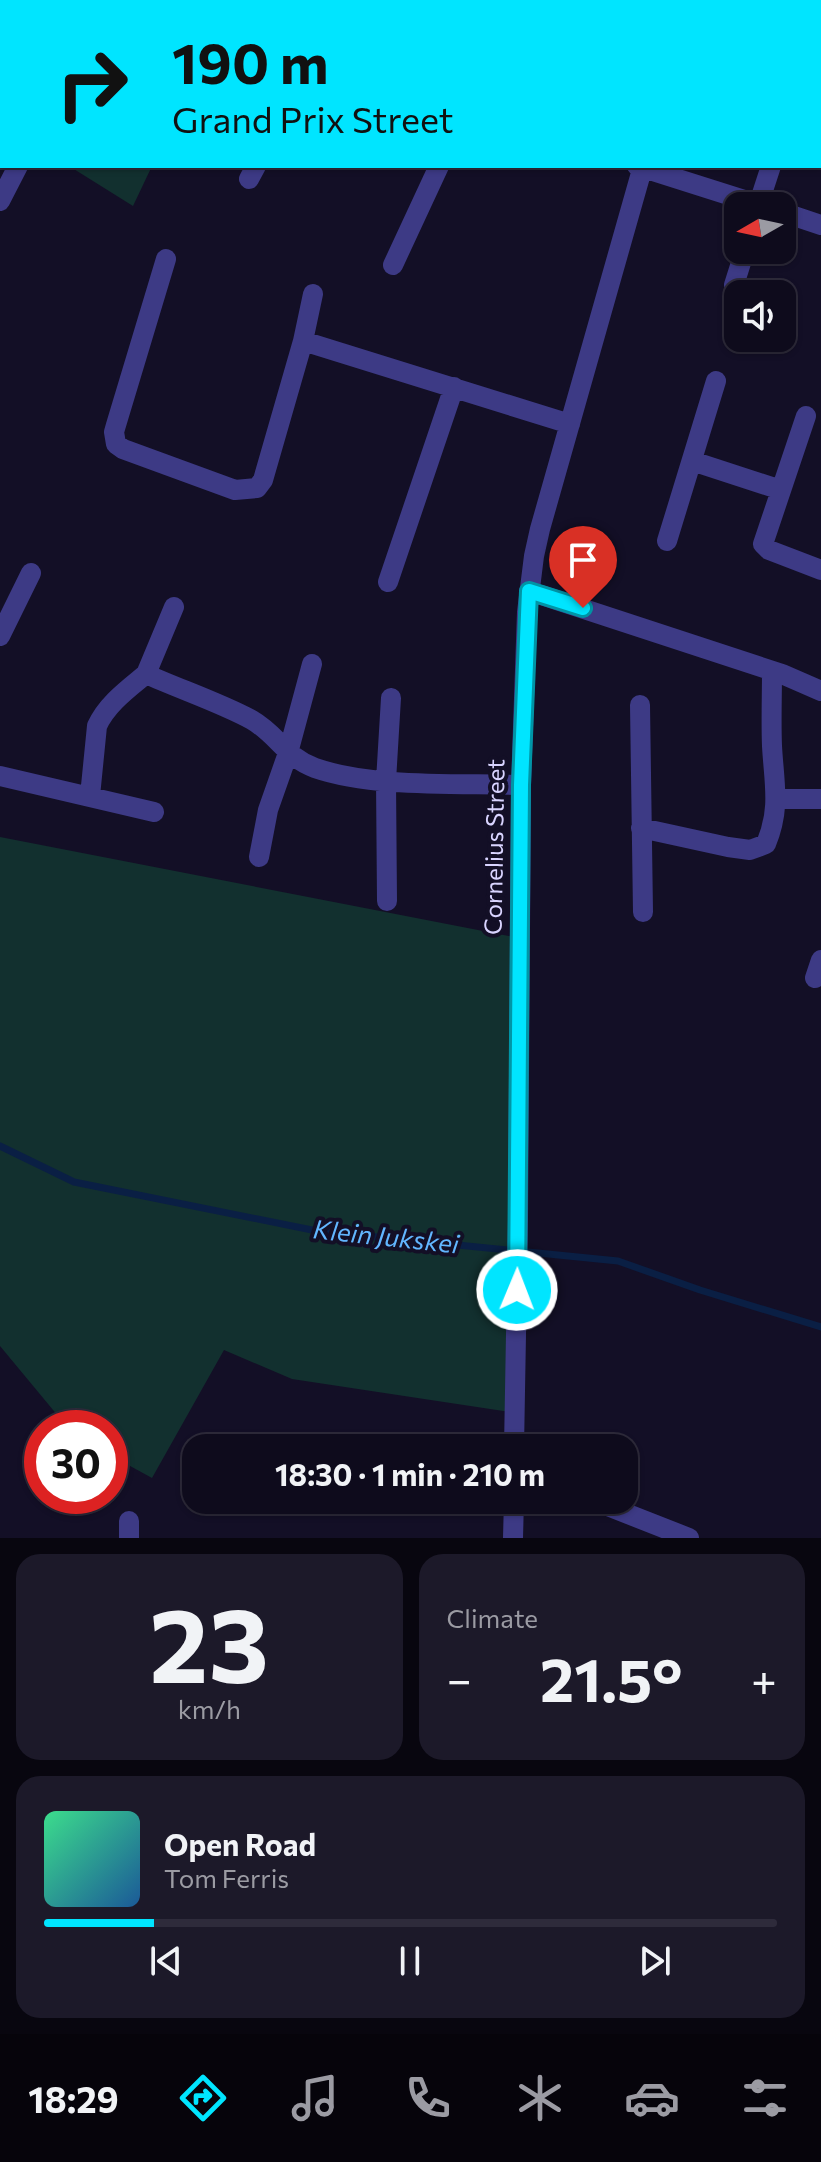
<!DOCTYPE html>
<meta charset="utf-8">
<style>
body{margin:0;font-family:Commissioner,sans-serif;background:#1c1929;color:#f1f3f6;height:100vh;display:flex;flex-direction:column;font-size:30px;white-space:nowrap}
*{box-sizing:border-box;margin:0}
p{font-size:26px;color:#9b9ba3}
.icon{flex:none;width:44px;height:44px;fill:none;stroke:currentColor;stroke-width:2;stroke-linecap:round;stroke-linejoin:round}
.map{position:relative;height:1538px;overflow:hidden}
.details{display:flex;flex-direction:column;gap:16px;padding:16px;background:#08060f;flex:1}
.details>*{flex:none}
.guide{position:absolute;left:0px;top:0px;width:822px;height:168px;box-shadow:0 2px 6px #0004,0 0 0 2px #2e2b3b;background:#00e5ff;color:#111;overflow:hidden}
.needle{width:52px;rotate:261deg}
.controls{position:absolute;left:724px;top:192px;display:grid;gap:16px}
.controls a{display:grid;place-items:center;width:72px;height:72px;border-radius:16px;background:#0e0b1c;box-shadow:0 2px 6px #0004,0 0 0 2px #2e2b3b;font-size:40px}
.speed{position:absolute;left:24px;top:1410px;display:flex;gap:16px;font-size:40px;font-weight:700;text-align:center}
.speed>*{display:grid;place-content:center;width:104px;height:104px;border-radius:50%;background:#0e0b1c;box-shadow:0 2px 6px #0004,0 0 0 2px #2e2b3b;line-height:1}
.speed .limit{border:12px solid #d22;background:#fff;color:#111}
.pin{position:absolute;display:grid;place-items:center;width:68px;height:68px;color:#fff;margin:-82px -34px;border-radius:50% 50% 50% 0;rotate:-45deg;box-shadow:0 0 8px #0007}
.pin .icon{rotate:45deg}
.me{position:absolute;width:88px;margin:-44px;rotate:1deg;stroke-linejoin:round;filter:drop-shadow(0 0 6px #0008)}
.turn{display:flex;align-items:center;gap:28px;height:168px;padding:0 40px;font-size:36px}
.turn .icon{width:104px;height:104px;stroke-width:2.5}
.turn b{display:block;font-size:56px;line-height:68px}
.big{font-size:60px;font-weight:700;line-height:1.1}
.details .widget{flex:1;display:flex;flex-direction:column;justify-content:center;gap:12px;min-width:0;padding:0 28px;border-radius:24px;background:#1c1929}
.details .dial{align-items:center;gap:0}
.dial b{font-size:104px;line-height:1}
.song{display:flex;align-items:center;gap:24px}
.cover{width:96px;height:96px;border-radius:12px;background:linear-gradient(135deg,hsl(150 70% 55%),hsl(210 70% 35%))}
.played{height:8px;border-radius:4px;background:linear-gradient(90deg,#00e5ff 15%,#2e2b3b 15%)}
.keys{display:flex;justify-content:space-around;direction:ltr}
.heat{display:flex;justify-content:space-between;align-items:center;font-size:44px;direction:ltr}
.details .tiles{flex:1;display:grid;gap:16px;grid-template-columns:1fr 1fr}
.widget:last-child{grid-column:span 2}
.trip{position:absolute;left:182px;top:1434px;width:456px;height:80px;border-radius:24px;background:#0e0b1c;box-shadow:0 2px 6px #0004,0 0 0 2px #2e2b3b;font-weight:700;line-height:80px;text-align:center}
.menu{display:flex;height:128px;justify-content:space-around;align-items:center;background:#06040b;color:#9b9ba3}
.menu .icon{width:56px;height:56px}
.menu .current{color:#00e5ff}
.menu b{font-size:36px;color:#f1f3f6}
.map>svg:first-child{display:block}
.green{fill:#12302f}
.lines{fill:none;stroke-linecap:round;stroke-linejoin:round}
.stream{stroke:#0a1f44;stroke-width:7}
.minor{stroke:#3d3a85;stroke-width:20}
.route-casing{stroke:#0095a6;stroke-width:20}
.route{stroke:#00e5ff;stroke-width:14}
.labels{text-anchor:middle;stroke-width:8;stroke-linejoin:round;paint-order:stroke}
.street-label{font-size:24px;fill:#d9d4ff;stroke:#130f26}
.water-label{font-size:26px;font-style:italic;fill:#62b6ff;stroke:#130f26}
</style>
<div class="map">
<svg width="821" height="1538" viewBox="0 0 821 1538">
<rect width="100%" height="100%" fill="#130f26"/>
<!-- green -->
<path class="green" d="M0,0H233L232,2H2V124L0,123Z
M69,166H152L133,206Z
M0,837L519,938L516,1413L292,1379L224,1350L152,1478L110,1455V1428H68L0,1346Z"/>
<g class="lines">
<!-- stream -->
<path class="stream" d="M0,1146L74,1182L317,1231L618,1261L700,1290L821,1327"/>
<!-- minor -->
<path class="minor" d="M334,2L335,0
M519,2L520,0
M687,2L688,0
M817,2L818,0
M637,166L763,206
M249,179L256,166
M0,201L18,166
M758,206L771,166
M782,212L821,225
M166,259L116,425L114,432L116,444L123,449L235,490L257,488L263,480L303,341L313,294
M393,265L439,166
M734,285L745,250
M303,341L570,424
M806,416L763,544L769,550L821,570
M692,461L781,490
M667,541L716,381
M388,582L454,387
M529,591L782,674L821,691
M0,636L31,573
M146,674L174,607
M640,705L643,912
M0,776L154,812
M90,796L97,726C107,704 128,689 146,674C179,689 221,703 252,720C278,735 285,757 315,768C373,788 459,783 521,785
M776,799H821
M641,828L728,847L750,850L766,844C781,808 774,783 772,746C771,721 772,696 772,671
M259,857L268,810L288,753L312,664
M387,901L386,781L391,698
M815,978L821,960
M514,1448L518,1220L521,785L527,612L534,556L540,529L643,166
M605,1505L689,1538
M129,1538V1521
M513,1538L514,1500"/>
</g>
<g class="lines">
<defs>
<path id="route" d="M517,1290L521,785L529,591L583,608"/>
</defs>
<!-- route casing -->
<use href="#route" class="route-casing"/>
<!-- route -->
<use href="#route" class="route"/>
</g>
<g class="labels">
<!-- street labels -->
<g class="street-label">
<text transform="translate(495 847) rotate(-89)" y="8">Cornelius Street</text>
</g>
<!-- water labels -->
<g class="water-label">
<text transform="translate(386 1237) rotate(6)" y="9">Klein Jukskei</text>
</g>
</g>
</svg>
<div class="controls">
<a><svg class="needle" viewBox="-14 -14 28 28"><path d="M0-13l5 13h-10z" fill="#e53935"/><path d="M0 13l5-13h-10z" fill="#9b9ba3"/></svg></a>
<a><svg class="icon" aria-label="sound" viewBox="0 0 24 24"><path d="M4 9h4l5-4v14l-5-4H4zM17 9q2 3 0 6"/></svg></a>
</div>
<div class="speed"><div class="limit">30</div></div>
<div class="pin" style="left:583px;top:608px;background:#d93025"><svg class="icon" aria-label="arrive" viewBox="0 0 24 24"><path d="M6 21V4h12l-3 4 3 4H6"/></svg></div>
<svg class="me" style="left:517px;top:1290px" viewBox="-20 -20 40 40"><circle r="17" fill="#00e5ff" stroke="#fff" stroke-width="3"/><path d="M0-11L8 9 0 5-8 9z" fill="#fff"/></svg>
<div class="trip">18:30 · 1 min · 210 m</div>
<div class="guide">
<div class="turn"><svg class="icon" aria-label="right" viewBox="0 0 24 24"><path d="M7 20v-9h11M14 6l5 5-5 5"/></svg><div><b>190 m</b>Grand Prix Street</div></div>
</div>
</div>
<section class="details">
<div class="tiles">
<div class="widget dial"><b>23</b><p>km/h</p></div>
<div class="widget"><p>Climate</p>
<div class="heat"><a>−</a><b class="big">21.5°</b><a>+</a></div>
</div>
<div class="widget">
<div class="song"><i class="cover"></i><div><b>Open Road</b><p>Tom Ferris</p></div></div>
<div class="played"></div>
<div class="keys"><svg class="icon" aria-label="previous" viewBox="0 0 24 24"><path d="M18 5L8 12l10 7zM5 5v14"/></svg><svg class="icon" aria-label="pause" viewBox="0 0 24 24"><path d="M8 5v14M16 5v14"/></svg><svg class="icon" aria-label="next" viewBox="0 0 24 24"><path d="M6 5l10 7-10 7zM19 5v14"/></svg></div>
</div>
</div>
</section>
<nav class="menu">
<b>18:29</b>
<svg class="icon current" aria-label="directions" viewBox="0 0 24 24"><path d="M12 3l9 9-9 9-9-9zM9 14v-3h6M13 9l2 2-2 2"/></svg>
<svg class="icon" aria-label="music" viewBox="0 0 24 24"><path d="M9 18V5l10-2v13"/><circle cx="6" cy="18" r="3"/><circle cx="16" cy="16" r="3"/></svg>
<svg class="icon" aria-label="phone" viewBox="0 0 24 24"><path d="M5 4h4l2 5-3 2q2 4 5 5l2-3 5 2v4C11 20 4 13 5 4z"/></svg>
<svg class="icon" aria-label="climate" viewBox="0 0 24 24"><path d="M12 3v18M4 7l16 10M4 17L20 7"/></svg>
<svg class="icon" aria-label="car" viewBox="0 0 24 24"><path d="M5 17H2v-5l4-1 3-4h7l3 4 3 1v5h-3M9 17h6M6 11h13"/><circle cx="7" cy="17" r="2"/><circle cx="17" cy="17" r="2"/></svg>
<svg class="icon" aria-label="filters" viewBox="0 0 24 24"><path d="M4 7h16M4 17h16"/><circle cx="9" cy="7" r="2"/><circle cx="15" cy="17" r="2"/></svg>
</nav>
